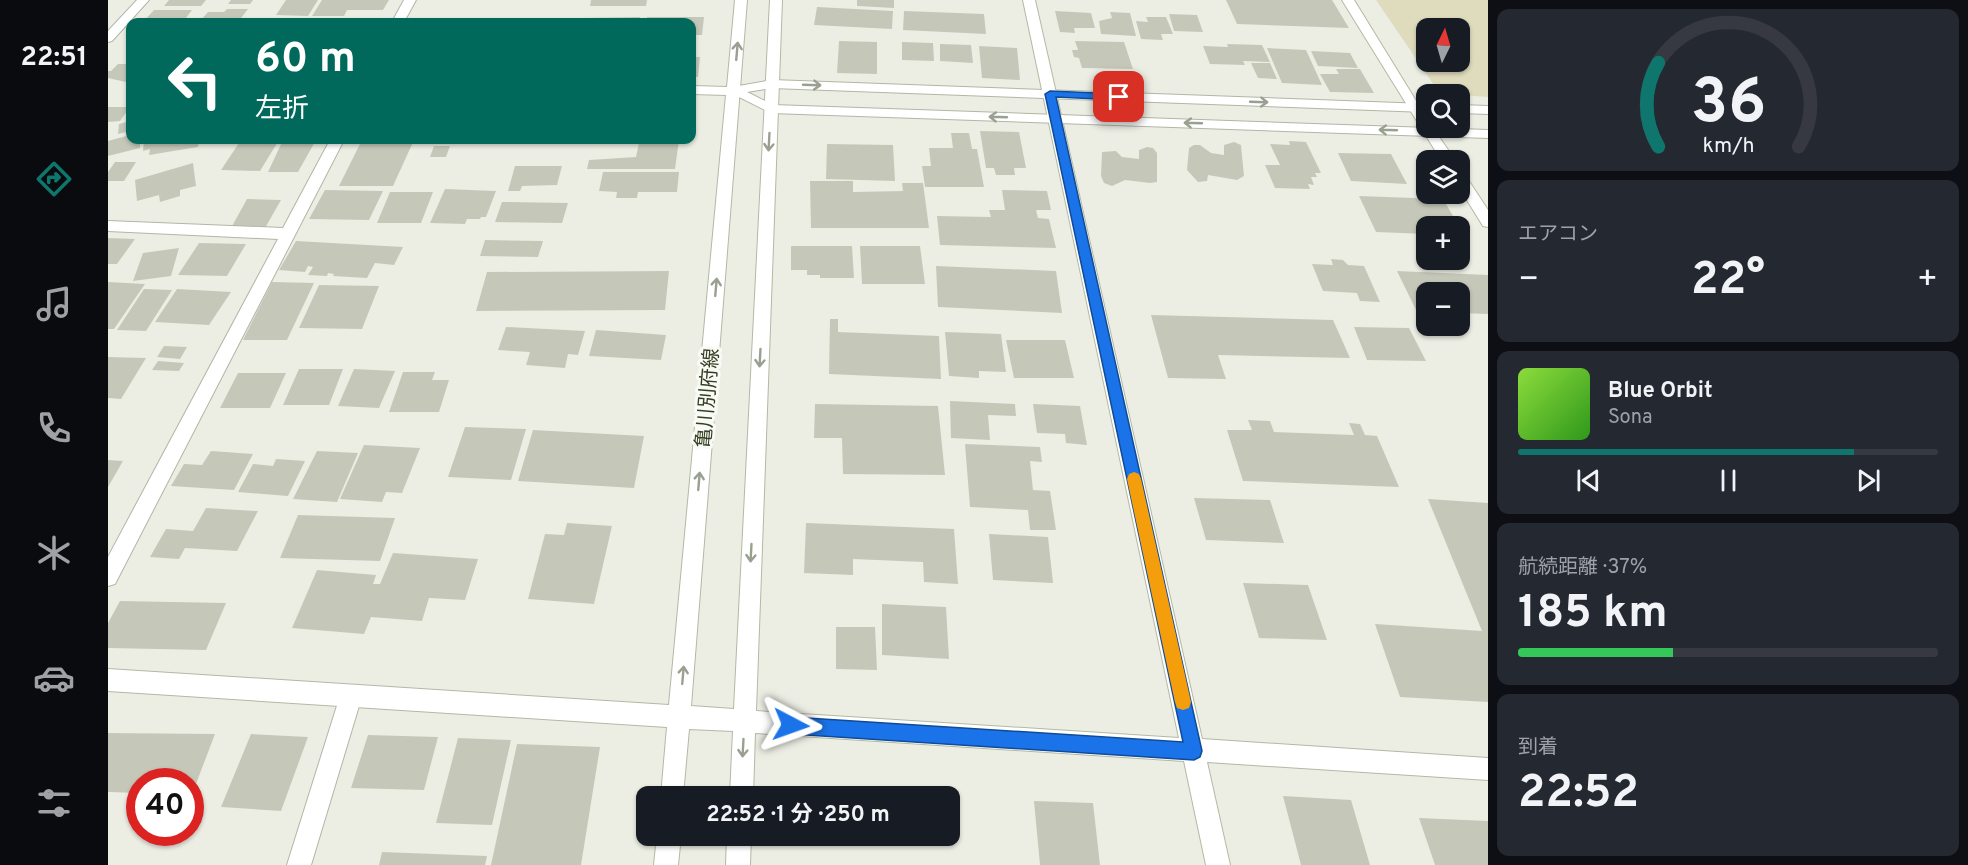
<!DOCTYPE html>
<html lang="ja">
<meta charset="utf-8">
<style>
body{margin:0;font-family:Overpass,"Noto Sans JP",sans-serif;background:#242831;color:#f1f3f6;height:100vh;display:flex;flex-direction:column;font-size:22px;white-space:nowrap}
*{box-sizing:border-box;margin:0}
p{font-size:20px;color:#9ea1a6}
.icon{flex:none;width:33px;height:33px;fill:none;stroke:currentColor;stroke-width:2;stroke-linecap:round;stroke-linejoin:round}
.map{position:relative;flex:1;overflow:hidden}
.details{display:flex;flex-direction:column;gap:9px;padding:9px;background:#0d0f14;width:480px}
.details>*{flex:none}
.hud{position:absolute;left:18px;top:18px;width:570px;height:126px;border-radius:12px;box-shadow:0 2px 4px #0004;background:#00695c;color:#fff;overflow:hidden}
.needle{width:39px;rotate:5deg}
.tools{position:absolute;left:1308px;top:18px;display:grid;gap:12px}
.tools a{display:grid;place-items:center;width:54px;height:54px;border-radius:12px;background:#171b24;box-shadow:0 2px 4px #0004;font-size:30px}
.speed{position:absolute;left:18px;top:768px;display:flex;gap:12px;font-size:30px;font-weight:700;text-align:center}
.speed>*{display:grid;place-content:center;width:78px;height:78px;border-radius:50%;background:#171b24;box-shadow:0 2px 4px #0004;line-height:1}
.speed .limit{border:9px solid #d22;background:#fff;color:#111}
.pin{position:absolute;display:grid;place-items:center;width:51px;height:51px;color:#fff;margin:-26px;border-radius:12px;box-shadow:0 3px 9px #0006}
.me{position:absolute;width:66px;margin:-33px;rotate:94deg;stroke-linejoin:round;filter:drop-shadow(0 0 4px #0008)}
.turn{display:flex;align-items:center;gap:21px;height:126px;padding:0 30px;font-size:27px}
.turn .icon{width:78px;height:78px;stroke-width:2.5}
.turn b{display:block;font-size:42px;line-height:51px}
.big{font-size:45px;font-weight:700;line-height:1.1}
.details .widget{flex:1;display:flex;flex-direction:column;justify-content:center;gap:9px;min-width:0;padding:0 21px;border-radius:12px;background:#242831}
.details .dial{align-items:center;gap:0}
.dial svg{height:156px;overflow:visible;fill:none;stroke:#363941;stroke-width:7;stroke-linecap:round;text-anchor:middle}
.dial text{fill:#f1f3f6;stroke:none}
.song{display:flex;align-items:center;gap:18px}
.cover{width:72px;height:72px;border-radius:9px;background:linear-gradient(135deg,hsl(90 70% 55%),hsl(110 70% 35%))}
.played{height:6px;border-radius:3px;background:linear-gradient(90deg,#0f766e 80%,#363941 80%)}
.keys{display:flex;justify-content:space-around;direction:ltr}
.heat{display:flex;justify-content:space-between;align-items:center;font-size:33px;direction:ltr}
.charge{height:9px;border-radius:4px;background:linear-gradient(90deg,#34c759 37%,#363941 0)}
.trip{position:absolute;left:528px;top:786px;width:324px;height:60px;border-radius:12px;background:#171b24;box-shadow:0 2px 4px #0004;font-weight:700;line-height:60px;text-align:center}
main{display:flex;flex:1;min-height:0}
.tab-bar{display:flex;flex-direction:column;width:108px;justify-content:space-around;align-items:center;background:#090b0e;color:#9ea1a6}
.tab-bar .icon{width:42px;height:42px}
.tab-bar .selected{color:#0f766e}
.tab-bar b{font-size:27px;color:#f1f3f6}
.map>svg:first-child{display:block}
.green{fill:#dfdcbd;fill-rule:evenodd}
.building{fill:#c5c8b9}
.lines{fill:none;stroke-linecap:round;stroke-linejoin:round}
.street-casing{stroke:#b1b6a6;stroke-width:2}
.secondary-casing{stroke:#b3b9a2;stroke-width:2}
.street{fill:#fff;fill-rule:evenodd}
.secondary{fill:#fff;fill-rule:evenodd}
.oneway{stroke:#9aa091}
.route{fill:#1a73e8;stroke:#114b97;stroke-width:1.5}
.slow{fill:#f59e0b}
.labels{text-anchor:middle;stroke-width:6;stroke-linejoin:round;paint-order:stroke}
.street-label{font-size:20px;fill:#354023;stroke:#f9faf5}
</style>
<main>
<nav class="tab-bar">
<b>22:51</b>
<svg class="icon selected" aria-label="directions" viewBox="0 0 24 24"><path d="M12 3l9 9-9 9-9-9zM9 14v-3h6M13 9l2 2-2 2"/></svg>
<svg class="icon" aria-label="music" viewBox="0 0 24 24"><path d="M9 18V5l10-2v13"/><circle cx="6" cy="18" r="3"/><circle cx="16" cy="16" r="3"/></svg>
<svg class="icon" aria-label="phone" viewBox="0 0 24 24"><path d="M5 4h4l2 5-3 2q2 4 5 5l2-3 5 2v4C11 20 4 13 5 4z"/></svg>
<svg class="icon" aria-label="climate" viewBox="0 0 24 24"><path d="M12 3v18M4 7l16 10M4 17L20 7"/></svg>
<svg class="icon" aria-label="car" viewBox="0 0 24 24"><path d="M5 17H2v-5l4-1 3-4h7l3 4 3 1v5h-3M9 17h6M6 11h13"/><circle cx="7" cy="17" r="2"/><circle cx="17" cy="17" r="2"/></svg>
<svg class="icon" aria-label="filters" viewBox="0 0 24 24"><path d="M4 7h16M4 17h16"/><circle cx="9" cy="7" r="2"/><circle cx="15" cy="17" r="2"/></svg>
</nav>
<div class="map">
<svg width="1380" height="865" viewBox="0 0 1380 865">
<rect width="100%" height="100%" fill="#eceee4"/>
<!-- green -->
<path class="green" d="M1268,0H1380V97L1339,94L1328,88ZM1318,28H1352V62H1318Z"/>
<!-- building -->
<path class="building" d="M61,0H98L93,6H56Z
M123,0H145L142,4H120Z
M178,0H210L200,16L168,15Z
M214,0H281L275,10H239L236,16H204Z
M483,0H539L538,6H482Z
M749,0H786V8L749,6Z
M1118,0H1224L1241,28L1129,24Z
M709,7L785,11L784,29L706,25Z
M119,9H140L130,22H91L100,12H116Z
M46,10H84L75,22H35Z
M796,11L876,14L878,34L795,30Z
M947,11L983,13L987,28H966L967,33L952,32Z
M1002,12L1022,13L1028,36L993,34L991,21L1004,18Z
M1061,14L1089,15L1095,32L1066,31Z
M532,17L531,22H474L475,18Z
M539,17H596L594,35H584V22H538Z
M1038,17H1058L1065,34H1053L1055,40L1033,39L1028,21L1040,22Z
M397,18L436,19L434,22H394Z
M731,41L769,42V74L729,73Z
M967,41L1016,42L1025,69L974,68L971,58L966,57L964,50H970Z
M794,42L825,43L826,61L794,60Z
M832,44L863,45L865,63L832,61Z
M1119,44L1154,45L1162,62L1135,61L1137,65L1102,64L1095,46L1120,47Z
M871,46L909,48L912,80L874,78Z
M1159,48L1198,50L1214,85L1174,83Z
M1203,51L1242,53L1250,68L1210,66Z
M584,57H592L590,77H584Z
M1143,63H1162L1169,79L1150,78Z
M10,64H22V83L0,78V71H3Z
M1228,69H1252L1266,93L1222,92L1212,74H1231Z
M0,107H22L12,121L0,122Z
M22,121V131L10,134L11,124Z
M872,131L911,132L918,168H906L907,175H888L886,168H878Z
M843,133H861L864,149H869L876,187H817L814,166H823L821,148H845Z
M22,135V140H32V148L0,156V141Z
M36,140H91L90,147L41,155L42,149L35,151Z
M133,140H171L152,171L113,170Z
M175,140H208L190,172H160Z
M254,140H306L285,186H231Z
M537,140H571L567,169H479L481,160L528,157L531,143H536Z
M1181,141L1198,142L1213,173H1207L1209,177H1203L1206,185L1200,184L1202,189L1167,188L1157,165H1172L1162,144L1182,145Z
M1126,142L1133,145L1136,176L1129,180L1100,175L1099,181L1090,182L1079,170L1081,148L1086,145H1092L1103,153L1116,155V145Z
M719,144L785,145L787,181L718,179Z
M326,146H342L338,157H322Z
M1039,147L1045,148L1049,153V182L1042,183L1017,180L1004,186L996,183L993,176L994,152L1008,151L1014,157L1031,159V150Z
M1230,153L1283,154L1299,184L1243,181Z
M7,162H28L16,181H0V172Z
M85,163L88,186L72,190V196L52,202L51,195L29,201L27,180Z
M407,166H454L449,185L414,186L412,191H400Z
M495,172H571L569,192H530L529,198H508L509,192L491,191Z
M702,181H745V192L795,191L794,183H815L821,228H703Z
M337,189L388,191L378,217H373L372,219H359L357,224L322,223Z
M217,190L275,191L261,220L201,219Z
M894,190L939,191L943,210H928L930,218L941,219L948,248L832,245L829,216L883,217L881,210H897Z
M282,192H325L313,223H269Z
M1251,196L1335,199L1351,226H1318V234L1268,232Z
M139,199L173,200L157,228H123Z
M394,202L460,203L454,223L387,222Z
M0,238L27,239L9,264H0Z
M377,240L435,241L430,257L372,256Z
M188,241L295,247L286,265L267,263L259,278L225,276L226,274L220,273L219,276L200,275L205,267L200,266L197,272L171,270Z
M91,243L138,244L119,276L70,275Z
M683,246H744L746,278H712V275H699V270H683Z
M752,246H812L817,284H754Z
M71,248L63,276L25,281L35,253Z
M1223,259L1235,260L1240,265L1256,266L1272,302L1252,301L1249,293L1215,291L1204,264L1225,265Z
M828,266L948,271L954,313L830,307Z
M561,271L557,310L368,311L379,272Z
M1289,271L1380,275V314L1352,313V292H1318V312H1309Z
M0,282L37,284L6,329H0Z
M164,282L206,283L179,340H135Z
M211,285L271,286L254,329L191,328Z
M36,289L64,290L38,331L9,330Z
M69,289L123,292L101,325L47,322Z
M1043,315L1225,320L1242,358L1110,355L1118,379L1060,378Z
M722,319H730V332L831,336L833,379L721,374Z
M398,327L477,331L470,355L460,354L457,368L418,365L422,352L390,350Z
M1246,327L1301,328L1318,361L1259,360Z
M488,330L558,335L553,360L481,356Z
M837,332L893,334L898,372L871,371V378L841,376Z
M898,340H957L966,378H906Z
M56,346L79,347L72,359L49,357Z
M0,357L38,358L13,399L0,398Z
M50,361L76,363L71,371L44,370Z
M191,369H235L221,405H175Z
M246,369L287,371L271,408L230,406Z
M295,372H327L324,380H341L331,412H281Z
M130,373H178L162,408H112Z
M842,401L907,404L908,416L880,415L882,440L843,438Z
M707,404L830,406L837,475L735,474L734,438H706Z
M925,404L972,406L979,445L958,443L957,434L929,433Z
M1140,420L1162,421L1166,432L1246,435L1241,423L1252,424L1257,435L1269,436L1291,487L1135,481L1119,430H1144Z
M357,427L418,429L403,480L340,477Z
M425,430L536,436L526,488L410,481Z
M857,444L932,447L934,462L922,461L925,490L942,491L948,530H922L920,510L862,507Z
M256,445L312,448L294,493L278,492L274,502L232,499Z
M103,451L145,454L126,490L63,486L76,464L94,465Z
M209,451L250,453L229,502L185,499Z
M168,459L197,461L180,496L130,492L145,464L165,466Z
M0,460L15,461L0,487Z
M1086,498L1162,500L1176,543L1098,540Z
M1320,499L1380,503V702L1292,697L1267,624L1374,631Z
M98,508L150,511L129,551L77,548L71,559L42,557L58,529L85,531Z
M190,515L287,518L272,561L172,558Z
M459,523L504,526L486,604L420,599L437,534L456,535Z
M698,523L846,529L850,584L816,582L815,562L745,559V575L696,573Z
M881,534L940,537L945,583L885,580Z
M285,553L370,559L357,600L321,598L314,621L263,617L256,634L184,628L209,570L268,575L265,584H272Z
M1135,583L1200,585L1219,640L1151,638Z
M12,601L118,603L98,650L0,648V623Z
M774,604L838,607L841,659L774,655Z
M728,627H767L769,670L728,669Z
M0,733L107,734L83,797L82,782H32V793L0,792Z
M143,734L200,737L173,811L113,807Z
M260,735L330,737L316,790L243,788Z
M350,738L403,740L384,825L328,823Z
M409,744L492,747L473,865H383Z
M1175,796L1243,800L1262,865H1193Z
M926,801L985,803L992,865H932Z
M1311,818L1380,821V865H1327Z
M274,852L379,856L377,865H271Z"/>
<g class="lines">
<defs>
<path id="street" d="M29,0H41L4,41L0,42V31Z
M296,0H308L296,22H284Z
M664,80L1318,104V112L664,88L639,92L665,105L1380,130V138L663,113L619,91L625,87Z
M1352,105L1380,106V114L1352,113Z
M222,140H236L7,584L0,586V557L170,239L0,231V221L175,228Z
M243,685L251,688L254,696L203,865H179L232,696L235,688Z"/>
<path id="secondary" d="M627,0H639L583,706L626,709L662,0H674L648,711L1071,738L915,0H927L1094,739L1380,758V780L1099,762L1122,865H1098L1076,761L647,733L645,796H622L625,731L581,729L575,796H553L559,727L0,691V669L561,705L618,95L584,94V86L619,87Z
M1234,0H1246L1318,117V128H1325L1347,160H1333Z
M1352,173L1357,175L1380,210V227L1375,226L1352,189Z
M549,836H573L570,865H546Z
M619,836H643L642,865H618Z"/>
</defs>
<!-- street casing -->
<use href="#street" class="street-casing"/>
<!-- secondary casing -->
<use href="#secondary" class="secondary-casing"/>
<!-- street -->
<use href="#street" class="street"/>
<!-- secondary -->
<use href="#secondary" class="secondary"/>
</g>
<!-- one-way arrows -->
<defs><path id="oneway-shaft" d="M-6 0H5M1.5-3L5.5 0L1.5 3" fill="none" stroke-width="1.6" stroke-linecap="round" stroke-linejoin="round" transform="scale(1.5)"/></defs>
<g class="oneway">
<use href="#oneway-shaft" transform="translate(629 51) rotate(-85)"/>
<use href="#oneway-shaft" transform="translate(704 85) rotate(2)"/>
<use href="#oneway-shaft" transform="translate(1151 102) rotate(2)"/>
<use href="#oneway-shaft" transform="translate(890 117) rotate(-178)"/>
<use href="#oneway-shaft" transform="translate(1085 123) rotate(-178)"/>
<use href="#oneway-shaft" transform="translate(1280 130) rotate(-178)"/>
<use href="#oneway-shaft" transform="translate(661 142) rotate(93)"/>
<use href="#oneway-shaft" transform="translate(608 287) rotate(-85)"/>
<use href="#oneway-shaft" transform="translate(652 358) rotate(93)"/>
<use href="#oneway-shaft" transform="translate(591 481) rotate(-85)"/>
<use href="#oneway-shaft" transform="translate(643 553) rotate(93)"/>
<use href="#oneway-shaft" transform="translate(575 675) rotate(-85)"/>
<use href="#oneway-shaft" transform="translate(635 748) rotate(93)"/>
</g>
<!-- route -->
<path class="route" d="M942,91L1011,94L1015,97L1011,100L948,97L1094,751L1092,757L1086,760L683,734L677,731L675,725L677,719L683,717L1075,742L937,94Z"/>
<!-- slow -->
<path class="slow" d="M1026,472L1031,474L1033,479L1083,702L1081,708L1075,710L1069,708L1067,702L1019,479L1021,474Z"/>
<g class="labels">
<!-- street labels -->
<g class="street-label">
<text transform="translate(599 398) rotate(-85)" y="7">亀川別府線</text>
</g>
</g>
</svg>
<div class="tools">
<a><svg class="needle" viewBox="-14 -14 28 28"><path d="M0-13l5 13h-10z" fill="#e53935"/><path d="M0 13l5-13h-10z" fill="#9ea1a6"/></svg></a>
<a><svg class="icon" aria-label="search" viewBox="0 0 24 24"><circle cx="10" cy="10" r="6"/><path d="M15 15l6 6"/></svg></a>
<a><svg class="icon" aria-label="layers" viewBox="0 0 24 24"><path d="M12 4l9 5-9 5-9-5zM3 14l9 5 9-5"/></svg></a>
<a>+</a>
<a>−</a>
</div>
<div class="speed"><div class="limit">40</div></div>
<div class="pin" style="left:1011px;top:97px;background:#d93025"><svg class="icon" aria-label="arrive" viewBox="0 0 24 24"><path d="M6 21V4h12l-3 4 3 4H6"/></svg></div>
<svg class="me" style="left:683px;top:725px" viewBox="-20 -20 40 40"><path d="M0-17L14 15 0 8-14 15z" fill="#1a73e8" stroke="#fff" stroke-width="4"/></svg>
<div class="trip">22:52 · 1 分 · 250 m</div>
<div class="hud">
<div class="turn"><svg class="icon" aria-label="left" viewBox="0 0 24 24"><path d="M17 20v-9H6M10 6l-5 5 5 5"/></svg><div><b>60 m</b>左折</div></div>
</div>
</div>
<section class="details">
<div class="widget dial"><svg viewBox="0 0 100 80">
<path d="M14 69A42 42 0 1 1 86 69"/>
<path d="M14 69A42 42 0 0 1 14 26" stroke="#0f766e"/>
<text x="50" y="56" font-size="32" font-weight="700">36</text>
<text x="50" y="72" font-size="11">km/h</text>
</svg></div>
<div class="widget"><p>エアコン</p>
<div class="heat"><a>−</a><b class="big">22°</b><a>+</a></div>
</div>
<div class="widget">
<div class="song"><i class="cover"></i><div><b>Blue Orbit</b><p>Sona</p></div></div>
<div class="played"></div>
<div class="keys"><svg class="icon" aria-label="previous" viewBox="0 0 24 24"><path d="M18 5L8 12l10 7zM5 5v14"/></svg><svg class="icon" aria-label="pause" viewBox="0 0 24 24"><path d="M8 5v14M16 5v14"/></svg><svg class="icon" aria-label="next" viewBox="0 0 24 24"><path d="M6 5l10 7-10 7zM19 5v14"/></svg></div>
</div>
<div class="widget"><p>航続距離 · 37%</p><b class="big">185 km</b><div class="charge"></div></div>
<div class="widget"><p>到着</p><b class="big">22:52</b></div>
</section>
</main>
